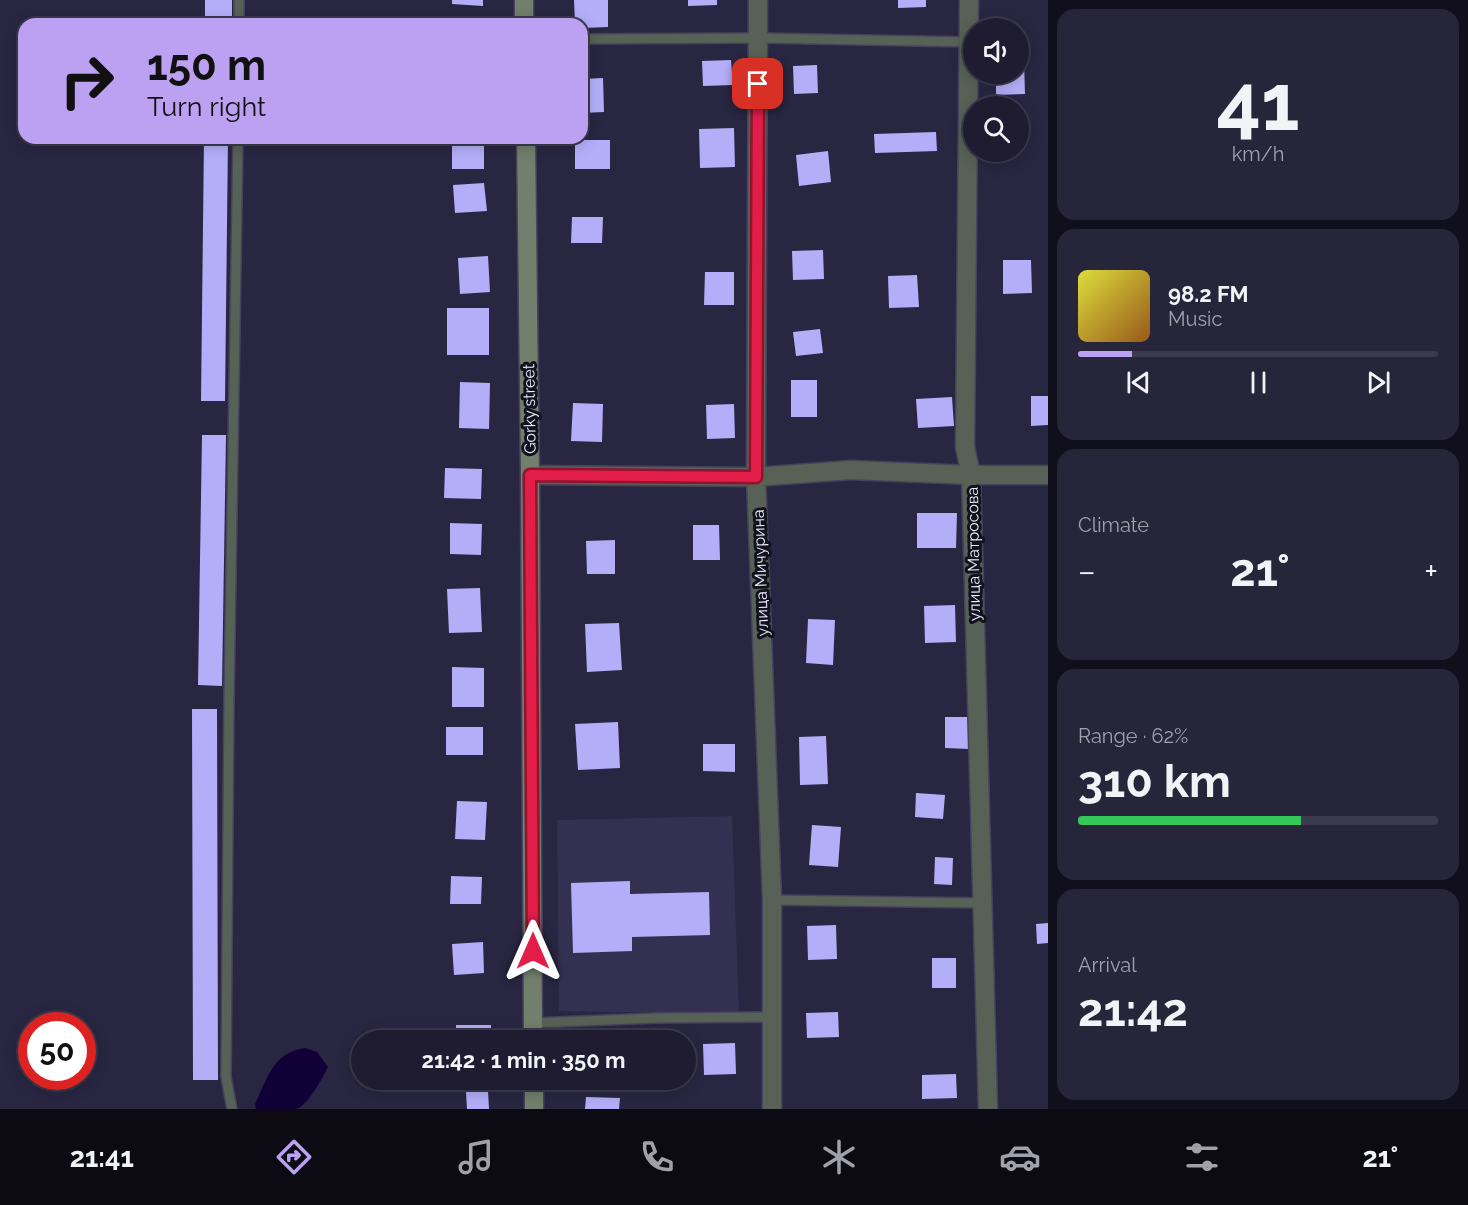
<!DOCTYPE html>
<meta charset="utf-8">
<style>
body{margin:0;font-family:Raleway,sans-serif;background:#27253a;color:#f1f3f6;height:100vh;display:flex;flex-direction:column;font-size:22px;white-space:nowrap}
*{box-sizing:border-box;margin:0}
p{font-size:20px;color:#a1a1ac}
.icon{flex:none;width:33px;height:33px;fill:none;stroke:currentColor;stroke-width:2;stroke-linecap:round;stroke-linejoin:round}
.map{position:relative;flex:1;overflow:hidden}
.panel{display:flex;flex-direction:column;gap:9px;padding:9px;background:#110f1c;width:420px}
.panel>*{flex:none}
.banner{position:absolute;left:18px;top:18px;width:570px;height:126px;border-radius:18px;box-shadow:0 3px 15px #0003,0 0 0 2px #3c3a4d;background:#bca0f2;color:#111;overflow:hidden}
.tools{position:absolute;left:963px;top:18px;display:grid;gap:12px}
.tools a{display:grid;place-items:center;width:66px;height:66px;border-radius:50%;background:#1f1c32;box-shadow:0 3px 15px #0003,0 0 0 2px #3c3a4d;font-size:30px}
.speed{position:absolute;left:18px;top:1012px;display:flex;gap:12px;font-size:30px;font-weight:700;text-align:center}
.speed>*{display:grid;place-content:center;width:78px;height:78px;border-radius:50%;background:#1f1c32;box-shadow:0 3px 15px #0003,0 0 0 2px #3c3a4d;line-height:1}
.speed .limit{border:9px solid #d22;background:#fff;color:#111}
.pin{position:absolute;display:grid;place-items:center;width:51px;height:51px;color:#fff;margin:-26px;border-radius:12px;box-shadow:0 3px 9px #0006}
.me{position:absolute;width:66px;margin:-33px;rotate:0deg;stroke-linejoin:round;filter:drop-shadow(0 0 4px #0008)}
.turn{display:flex;align-items:center;gap:21px;height:126px;padding:0 30px;font-size:27px}
.turn .icon{width:78px;height:78px;stroke-width:2.5}
.turn b{display:block;font-size:42px;line-height:51px}
.big{font-size:45px;font-weight:700;line-height:1.1}
.panel .widget{flex:1;display:flex;flex-direction:column;justify-content:center;gap:9px;min-width:0;padding:0 21px;border-radius:18px;background:#27253a}
.panel .dial{align-items:center;gap:0}
.dial b{font-size:78px;line-height:1}
.song{display:flex;align-items:center;gap:18px}
.cover{width:72px;height:72px;border-radius:9px;background:linear-gradient(135deg,hsl(60 70% 55%),hsl(30 70% 35%))}
.played{height:6px;border-radius:3px;background:linear-gradient(90deg,#bca0f2 15%,#3c3a4d 15%)}
.keys{display:flex;justify-content:space-around;direction:ltr}
.heat{display:flex;justify-content:space-between;align-items:center;font-size:33px;direction:ltr}
.charge{height:9px;border-radius:4px;background:linear-gradient(90deg,#34c759 62%,#3c3a4d 0)}
.trip{position:absolute;left:351px;top:1030px;width:345px;height:60px;border-radius:30px;background:#1f1c32;box-shadow:0 3px 15px #0003,0 0 0 2px #3c3a4d;font-weight:700;line-height:60px;text-align:center}
.dock{display:flex;height:96px;justify-content:space-around;align-items:center;background:#0c0b14;color:#a1a1ac}
.dock .icon{width:42px;height:42px}
.dock .current{color:#bca0f2}
.dock b{font-size:27px;color:#f1f3f6}
main{display:flex;flex:1;min-height:0}
.map>svg:first-child{display:block}
.built{fill:#333051}
.water{fill:#110038}
.building{fill:#b4aef9}
.lines{fill:none;stroke-linecap:round;stroke-linejoin:round}
.lane-casing{stroke:#45425c;stroke-width:12}
.street-casing{stroke:#45425c;stroke-width:21}
.secondary-casing{stroke:#45425c;stroke-width:21}
.lane{stroke:#586155;stroke-width:9}
.street{stroke:#586155;stroke-width:18}
.secondary{stroke:#727f6c;stroke-width:18}
.route-casing{stroke:#92132f;stroke-width:15}
.route{stroke:#e11d48;stroke-width:10}
.labels{text-anchor:middle;stroke-width:6;stroke-linejoin:round;paint-order:stroke}
.street-label{font-size:16px;fill:#efeffd;stroke:#12111e}
</style>
<main>
<div class="map">
<svg width="1048" height="1109" viewBox="0 0 1048 1109">
<rect width="100%" height="100%" fill="#292642"/>
<!-- built -->
<path class="built" d="M732,816L739,1014L559,1011L557,820Z"/>
<!-- water -->
<path class="water" d="M305,1048L317,1052L328,1067C323,1077 307,1107 296,1109C284,1109 269,1109 256,1109L255,1104C268,1078 272,1053 305,1048Z"/>
<!-- building -->
<path class="building" d="M205,0H232V24H205Z
M452,0H483V6L452,4Z
M574,0H608V27L582,28V24H575Z
M688,0H717V5L688,6Z
M898,0H926V7L898,8Z
M731,60L733,85L703,86L702,61Z
M1018,60H1024L1025,94L996,95V74H1018Z
M817,65L818,93L794,94L793,66Z
M603,78L604,112L582,113V79Z
M734,128L735,167L700,168L699,129Z
M936,132L937,151L875,153L874,134Z
M204,138H228L225,401H201Z
M452,138H484V169H452Z
M575,140H610V169H575Z
M828,151L831,182L799,186L796,155Z
M484,183L487,211L455,213L453,185Z
M572,217H603L602,243H571Z
M823,250L824,279L793,280L792,251Z
M488,256L490,292L460,294L458,258Z
M1003,260H1031L1032,293L1003,294Z
M705,272H734V305H704Z
M917,275L919,307L889,308L888,276Z
M447,308H489V355H447Z
M820,329L823,353L796,356L793,332Z
M791,380H817V417H791Z
M460,382L490,383L489,429L459,428Z
M1031,396H1048V425L1031,426Z
M952,397L954,426L918,428L916,399Z
M573,403L603,404L602,442L571,441Z
M734,404L735,438L707,439L706,405Z
M202,435H226L222,686L198,685Z
M445,468L482,469L481,499L444,498Z
M917,513H957L956,548H917Z
M450,523L482,524L481,555L450,554Z
M693,525H719L720,560H693Z
M615,540V574H587L586,541Z
M480,588L482,632L449,633L447,589Z
M955,605L956,642L925,643L924,606Z
M808,619L835,620L833,665L806,663Z
M619,623L622,670L587,672L585,624Z
M452,667L484,668V707H452Z
M192,709H217L218,1080H193Z
M945,717H969V749L945,748Z
M618,722L620,768L578,770L575,724Z
M446,727H483V755H446Z
M826,736L828,784L800,785L799,737Z
M703,744H735V772L703,771Z
M916,793L945,795L943,819L915,817Z
M457,801L487,802L485,840L455,839Z
M812,825L841,827L838,867L809,865Z
M935,857L953,858L952,885L934,884Z
M451,876L482,877L481,904H450Z
M630,881V894L709,892L710,935L632,937V951L573,953L571,883Z
M1048,923V943L1037,944L1036,924Z
M836,925L837,959L808,960L807,926Z
M483,942L484,973L454,975L452,944Z
M932,958H956V988H932Z
M838,1012L839,1037L807,1038L806,1013Z
M456,1025H491V1041H456Z
M735,1043L736,1074L704,1075L703,1044Z
M956,1074L957,1098L922,1099V1075Z
M488,1091L489,1109H467L466,1092Z
M586,1097L620,1098L619,1109H585Z"/>
<g class="lines">
<defs>
<path id="lane" d="M239,24V0
M582,39L758,38L970,42
M772,900L982,903
M533,1023L657,1018L772,1017
M232,1109L226,1077L229,698L238,138"/>
<path id="street" d="M758,0L756,477L772,900V1109
M969,0L965,447L971,475L988,1109
M530,475L756,477L851,470L971,475H1048"/>
<path id="secondary" d="M524,0V24
M526,138L530,475L533,1041
M534,1080V1109"/>
</defs>
<!-- lane casing -->
<use href="#lane" class="lane-casing"/>
<!-- street casing -->
<use href="#street" class="street-casing"/>
<!-- secondary casing -->
<use href="#secondary" class="secondary-casing"/>
<!-- lane -->
<use href="#lane" class="lane"/>
<!-- street -->
<use href="#street" class="street"/>
<!-- secondary -->
<use href="#secondary" class="secondary"/>
</g>
<g class="lines">
<defs>
<path id="route" d="M533,951L530,475L756,477L758,84"/>
</defs>
<!-- route casing -->
<use href="#route" class="route-casing"/>
<!-- route -->
<use href="#route" class="route"/>
</g>
<g class="labels">
<!-- street labels -->
<g class="street-label">
<text transform="translate(529 409) rotate(-91)" y="6">Gorky street</text>
<text transform="translate(973 554) rotate(-91)" y="6">улица Матросова</text>
<text transform="translate(760 573) rotate(-92)" y="6">улица Мичурина</text>
</g>
</g>
</svg>
<div class="tools">
<a><svg class="icon" aria-label="sound" viewBox="0 0 24 24"><path d="M4 9h4l5-4v14l-5-4H4zM17 9q2 3 0 6"/></svg></a>
<a><svg class="icon" aria-label="search" viewBox="0 0 24 24"><circle cx="10" cy="10" r="6"/><path d="M15 15l6 6"/></svg></a>
</div>
<div class="speed"><div class="limit">50</div></div>
<div class="pin" style="left:758px;top:84px;background:#d93025"><svg class="icon" aria-label="arrive" viewBox="0 0 24 24"><path d="M6 21V4h12l-3 4 3 4H6"/></svg></div>
<svg class="me" style="left:533px;top:951px" viewBox="-20 -20 40 40"><path d="M0-17L14 15 0 8-14 15z" fill="#e11d48" stroke="#fff" stroke-width="4"/></svg>
<div class="trip">21:42 · 1 min · 350 m</div>
<div class="banner">
<div class="turn"><svg class="icon" aria-label="right" viewBox="0 0 24 24"><path d="M7 20v-9h11M14 6l5 5-5 5"/></svg><div><b>150 m</b>Turn right</div></div>
</div>
</div>
<section class="panel">
<div class="widget dial"><b>41</b><p>km/h</p></div>
<div class="widget">
<div class="song"><i class="cover"></i><div><b>98.2 FM</b><p>Music</p></div></div>
<div class="played"></div>
<div class="keys"><svg class="icon" aria-label="previous" viewBox="0 0 24 24"><path d="M18 5L8 12l10 7zM5 5v14"/></svg><svg class="icon" aria-label="pause" viewBox="0 0 24 24"><path d="M8 5v14M16 5v14"/></svg><svg class="icon" aria-label="next" viewBox="0 0 24 24"><path d="M6 5l10 7-10 7zM19 5v14"/></svg></div>
</div>
<div class="widget"><p>Climate</p>
<div class="heat"><a>−</a><b class="big">21°</b><a>+</a></div>
</div>
<div class="widget"><p>Range · 62%</p><b class="big">310 km</b><div class="charge"></div></div>
<div class="widget"><p>Arrival</p><b class="big">21:42</b></div>
</section>
</main>
<nav class="dock">
<b>21:41</b>
<svg class="icon current" aria-label="directions" viewBox="0 0 24 24"><path d="M12 3l9 9-9 9-9-9zM9 14v-3h6M13 9l2 2-2 2"/></svg>
<svg class="icon" aria-label="music" viewBox="0 0 24 24"><path d="M9 18V5l10-2v13"/><circle cx="6" cy="18" r="3"/><circle cx="16" cy="16" r="3"/></svg>
<svg class="icon" aria-label="phone" viewBox="0 0 24 24"><path d="M5 4h4l2 5-3 2q2 4 5 5l2-3 5 2v4C11 20 4 13 5 4z"/></svg>
<svg class="icon" aria-label="climate" viewBox="0 0 24 24"><path d="M12 3v18M4 7l16 10M4 17L20 7"/></svg>
<svg class="icon" aria-label="car" viewBox="0 0 24 24"><path d="M5 17H2v-5l4-1 3-4h7l3 4 3 1v5h-3M9 17h6M6 11h13"/><circle cx="7" cy="17" r="2"/><circle cx="17" cy="17" r="2"/></svg>
<svg class="icon" aria-label="filters" viewBox="0 0 24 24"><path d="M4 7h16M4 17h16"/><circle cx="9" cy="7" r="2"/><circle cx="15" cy="17" r="2"/></svg>
<b>21°</b>
</nav>
